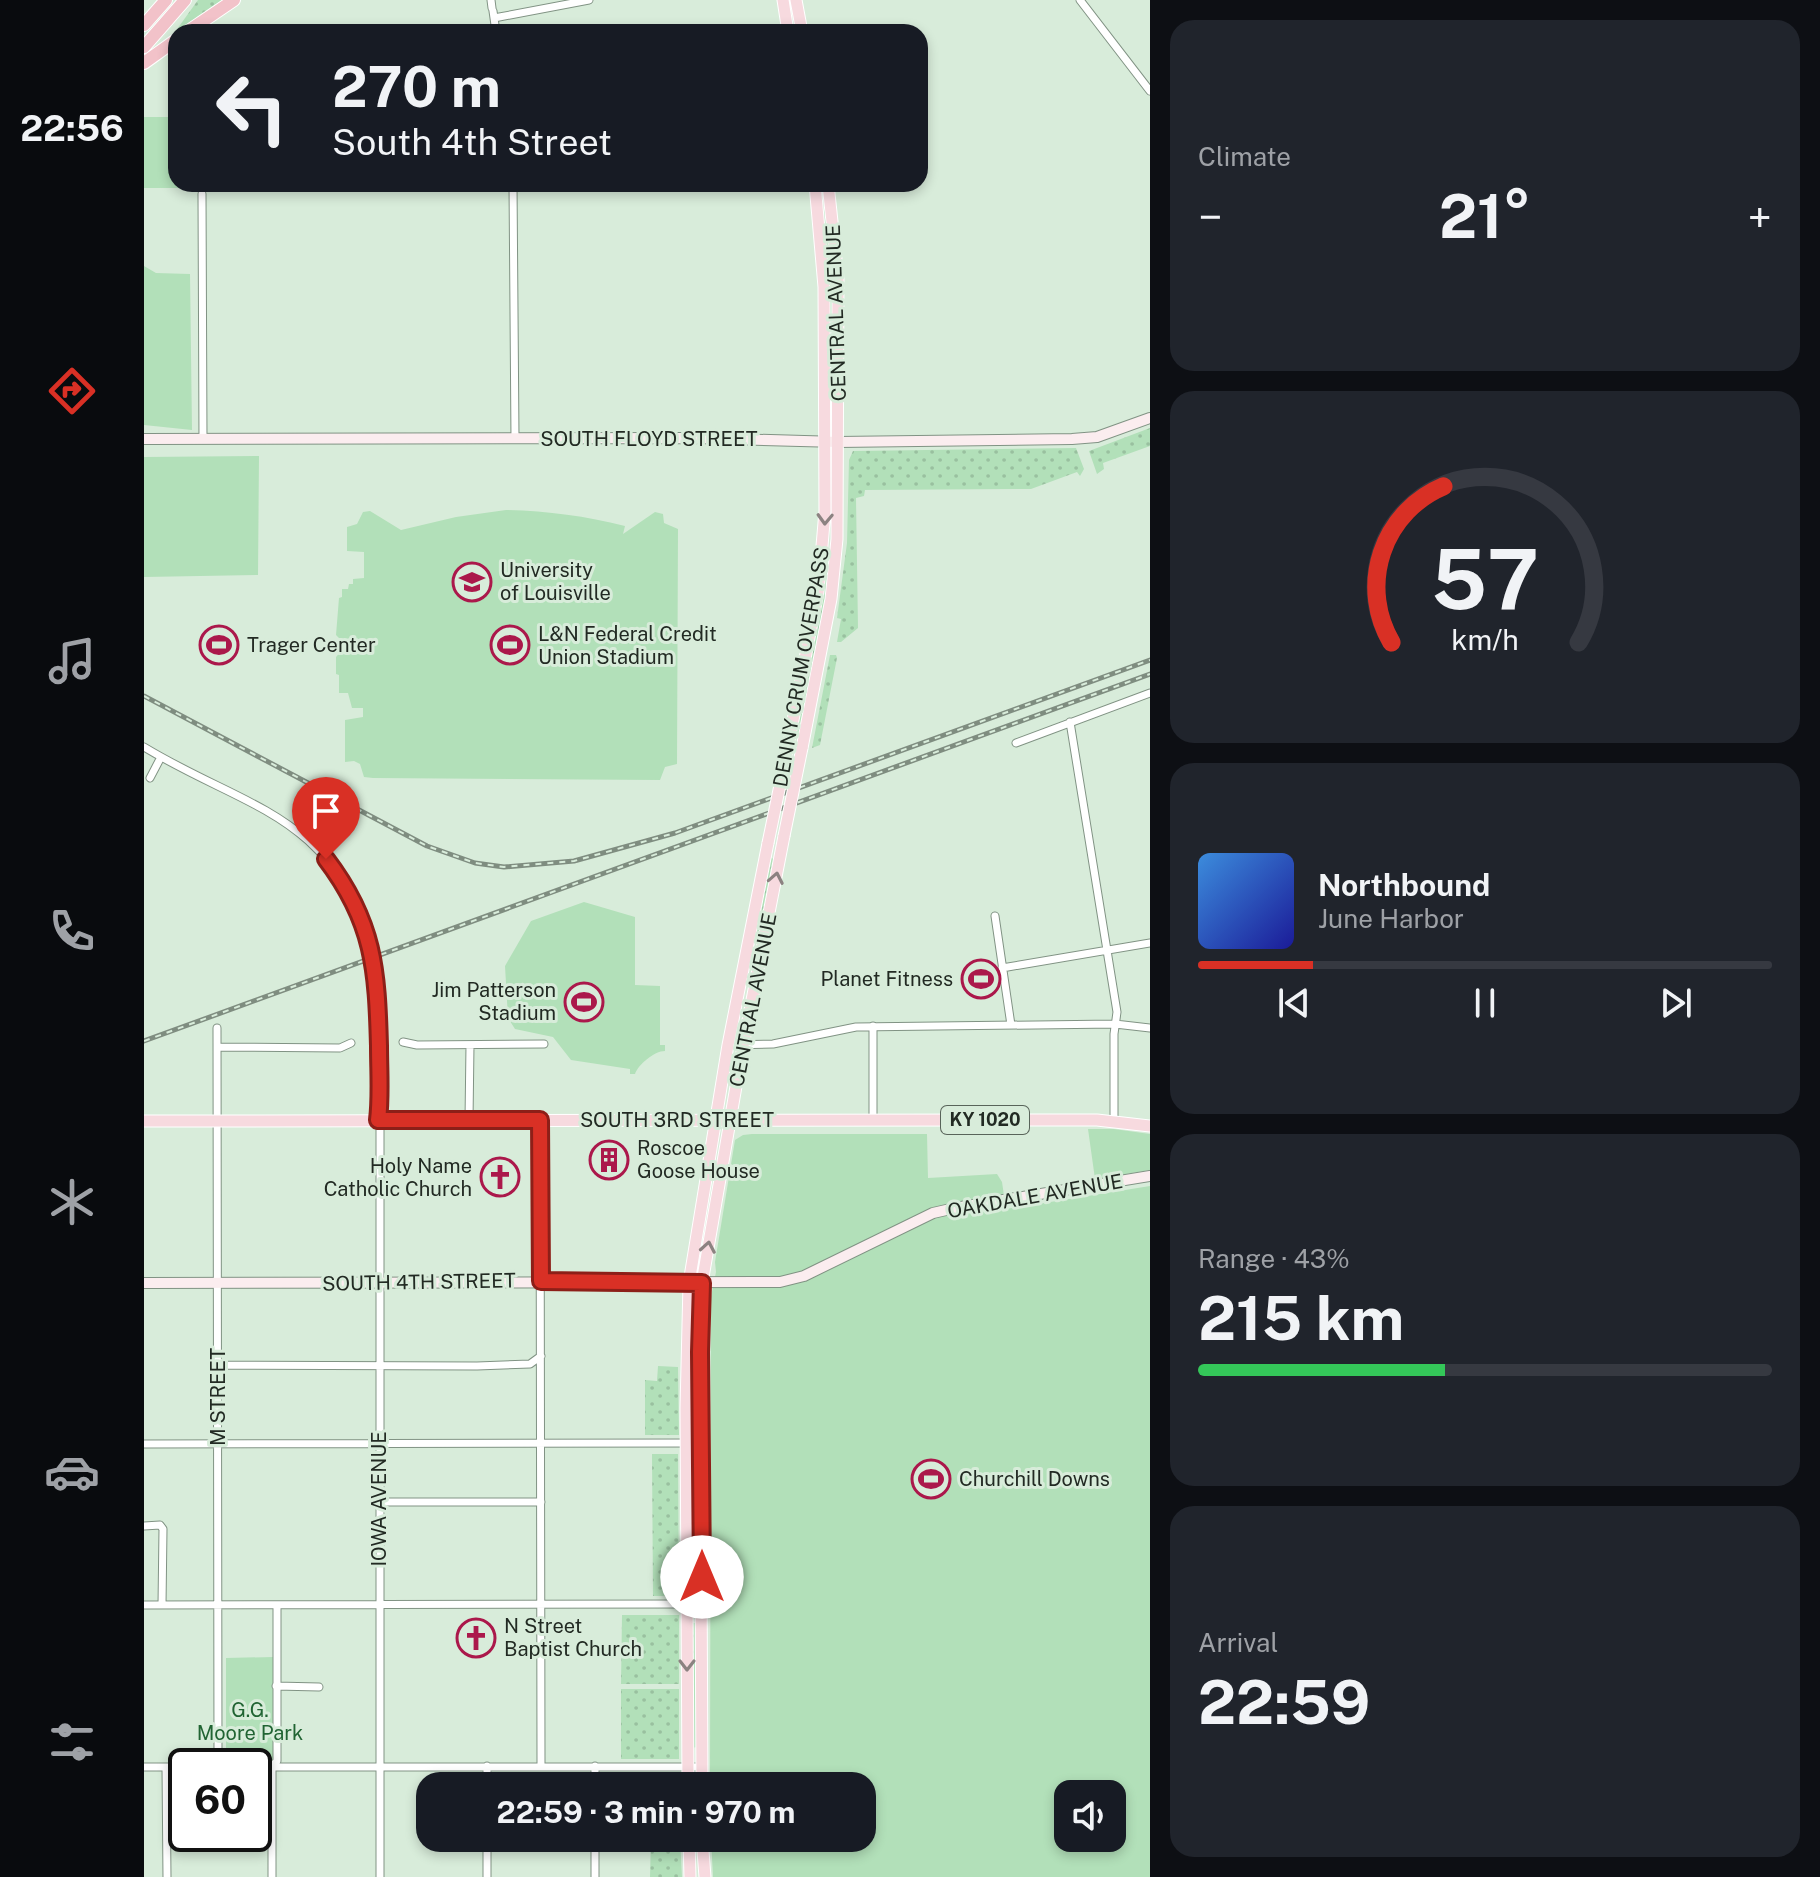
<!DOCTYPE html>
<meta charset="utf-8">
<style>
body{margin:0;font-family:"Public Sans",sans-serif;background:#20242c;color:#f1f3f6;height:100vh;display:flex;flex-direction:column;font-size:30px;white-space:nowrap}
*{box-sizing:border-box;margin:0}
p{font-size:26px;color:#9ea1a6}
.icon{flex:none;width:44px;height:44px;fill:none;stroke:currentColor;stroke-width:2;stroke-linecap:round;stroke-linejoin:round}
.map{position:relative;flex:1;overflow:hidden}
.panel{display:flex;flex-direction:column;gap:20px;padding:20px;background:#0d0f14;width:670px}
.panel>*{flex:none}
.hud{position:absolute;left:24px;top:24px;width:760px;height:168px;border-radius:24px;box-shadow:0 4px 12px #0003;background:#171b24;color:#f1f3f6;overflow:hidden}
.fabs{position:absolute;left:910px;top:1780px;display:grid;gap:16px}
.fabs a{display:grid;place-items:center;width:72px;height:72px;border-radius:16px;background:#171b24;box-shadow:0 4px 12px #0003;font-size:40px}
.speed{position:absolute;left:24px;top:1748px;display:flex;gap:16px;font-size:40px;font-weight:700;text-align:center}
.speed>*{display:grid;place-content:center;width:104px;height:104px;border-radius:50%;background:#171b24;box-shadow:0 4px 12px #0003;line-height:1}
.speed .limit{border:4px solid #111;border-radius:12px;background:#fff;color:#111}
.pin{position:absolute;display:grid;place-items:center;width:68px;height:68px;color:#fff;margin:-82px -34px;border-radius:50% 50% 50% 0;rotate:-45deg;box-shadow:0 0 8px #0007}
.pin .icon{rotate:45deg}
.me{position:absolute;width:88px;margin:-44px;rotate:0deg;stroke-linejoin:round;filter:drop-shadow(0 0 6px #0008)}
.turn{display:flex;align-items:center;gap:28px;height:168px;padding:0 32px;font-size:36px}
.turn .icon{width:104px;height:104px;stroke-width:2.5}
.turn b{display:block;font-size:56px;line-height:68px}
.big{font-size:60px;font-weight:700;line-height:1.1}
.panel .card{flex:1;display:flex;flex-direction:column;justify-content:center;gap:12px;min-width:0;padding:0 28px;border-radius:24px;background:#20242c}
.panel .dial{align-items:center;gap:0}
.dial svg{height:208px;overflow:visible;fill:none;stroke:#363941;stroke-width:7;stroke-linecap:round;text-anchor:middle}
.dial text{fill:#f1f3f6;stroke:none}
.song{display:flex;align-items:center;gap:24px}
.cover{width:96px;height:96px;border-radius:12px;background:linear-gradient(135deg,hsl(210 70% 55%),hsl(240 70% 35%))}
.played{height:8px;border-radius:4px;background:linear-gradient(90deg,#d93025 20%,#363941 20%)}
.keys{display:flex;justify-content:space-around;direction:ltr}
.heat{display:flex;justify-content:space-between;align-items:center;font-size:44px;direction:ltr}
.charge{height:12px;border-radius:6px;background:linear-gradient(90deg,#34c759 43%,#363941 0)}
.trip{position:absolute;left:272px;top:1772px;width:460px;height:80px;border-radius:24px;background:#171b24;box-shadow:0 4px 12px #0003;font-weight:700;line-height:80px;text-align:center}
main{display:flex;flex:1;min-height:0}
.tab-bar{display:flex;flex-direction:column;width:144px;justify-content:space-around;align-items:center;background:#090b0e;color:#9ea1a6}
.tab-bar .icon{width:56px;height:56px}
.tab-bar .on{color:#d93025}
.tab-bar b{font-size:36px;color:#f1f3f6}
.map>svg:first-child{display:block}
.grass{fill:url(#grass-dots)}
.park{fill:#b2e0b9;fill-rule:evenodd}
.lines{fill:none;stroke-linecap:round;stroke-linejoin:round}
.street-casing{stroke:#819384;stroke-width:9}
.secondary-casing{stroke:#819384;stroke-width:12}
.primary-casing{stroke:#fff;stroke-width:13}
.highway-casing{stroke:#fff;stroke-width:14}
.street{stroke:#fff;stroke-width:7}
.secondary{stroke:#fbedef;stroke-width:10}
.primary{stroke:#f7dadf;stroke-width:11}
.highway{stroke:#f2c2c9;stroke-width:12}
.rail-casing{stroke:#7f8d80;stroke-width:5}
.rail{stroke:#d8ecda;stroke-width:2;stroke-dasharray:6;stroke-linecap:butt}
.street-bridge-casing{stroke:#819384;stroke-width:9;stroke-linecap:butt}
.primary-bridge-casing{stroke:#fff;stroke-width:13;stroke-linecap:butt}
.street-bridge{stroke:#fff;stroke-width:7}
.primary-bridge{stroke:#f7dadf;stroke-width:11}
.oneway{stroke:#8c8281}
.route-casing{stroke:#8d1f18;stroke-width:20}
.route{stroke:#d93025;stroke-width:14}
.labels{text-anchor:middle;stroke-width:6;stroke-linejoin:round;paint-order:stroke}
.shield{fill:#d8ecda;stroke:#59645a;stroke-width:2}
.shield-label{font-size:18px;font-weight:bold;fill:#222a23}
.street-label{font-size:20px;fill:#222a23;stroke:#d8ecda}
.poi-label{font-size:20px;fill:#222a23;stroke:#d8ecda;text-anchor:start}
.park-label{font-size:20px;fill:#216433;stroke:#d8ecda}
</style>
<main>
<nav class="tab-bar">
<b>22:56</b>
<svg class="icon on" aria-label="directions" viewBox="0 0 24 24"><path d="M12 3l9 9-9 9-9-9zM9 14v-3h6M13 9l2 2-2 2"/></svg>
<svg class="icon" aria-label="music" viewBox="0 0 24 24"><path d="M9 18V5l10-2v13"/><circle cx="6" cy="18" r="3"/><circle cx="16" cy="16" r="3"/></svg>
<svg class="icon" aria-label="phone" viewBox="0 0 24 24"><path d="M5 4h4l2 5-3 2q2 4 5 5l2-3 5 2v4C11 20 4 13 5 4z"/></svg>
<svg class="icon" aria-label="climate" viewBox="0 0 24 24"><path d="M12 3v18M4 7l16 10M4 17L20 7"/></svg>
<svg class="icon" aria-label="car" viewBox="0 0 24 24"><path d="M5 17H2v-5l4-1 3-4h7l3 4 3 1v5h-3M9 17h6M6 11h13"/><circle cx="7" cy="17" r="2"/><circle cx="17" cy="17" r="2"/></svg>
<svg class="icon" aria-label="filters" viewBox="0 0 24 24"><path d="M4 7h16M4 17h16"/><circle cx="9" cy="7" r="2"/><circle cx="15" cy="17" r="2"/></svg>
</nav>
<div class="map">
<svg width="1006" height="1877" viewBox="0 0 1006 1877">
<defs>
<pattern id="grass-dots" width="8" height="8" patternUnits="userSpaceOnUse" patternTransform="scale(2)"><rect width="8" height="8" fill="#b2e0b9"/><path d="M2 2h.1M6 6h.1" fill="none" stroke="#99c09f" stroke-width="1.8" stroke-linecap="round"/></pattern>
</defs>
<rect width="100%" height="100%" fill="#d8ecda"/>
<!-- grass -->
<path class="grass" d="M54,0H84L32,33L31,32Z
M679,200L689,257L690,349C682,300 684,249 679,200Z
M1006,428V446L959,463L960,469L953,474L945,451Z
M932,448L940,469L936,476L933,472L887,489L721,490L720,496L712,498L714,628L697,642H693L697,619L693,618L703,543L705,460L709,451Z
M682,568H687L656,736L651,734Z
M686,655H692L693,658L676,745L668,748Z
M626,858L631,859L614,941L610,940Z
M514,1366L534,1367L535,1435H501V1380L513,1381Z
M508,1454H534L535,1596H509Z
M548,1461H552L553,1589H548Z
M478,1615H535V1684H477Z
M548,1623H553V1747L548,1748Z
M477,1689H535V1759H477Z
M512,1775H535V1786H512Z
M507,1838H536L538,1877H506Z"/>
<!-- park -->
<path class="park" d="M0,117H32V184H107V188H0Z
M0,266L12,273L46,274L48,430L0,425Z
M115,456L114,575L0,577V457Z
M362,510C403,511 441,516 481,526L479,534L511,512L519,514L520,523L534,529L533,764L521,767L516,780L229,778L220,777L216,764L210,761L201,762V720L219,717V708H208L204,693H195V675L192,674V657L200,648L199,642L192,635L195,598L198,597V589H204L205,584H209V579L220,578V552L203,551V527L213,524L219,512L226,511L257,530L312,517Z
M440,902L491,917V985L516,986V1045H521V1051C510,1051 494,1065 491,1074H486V1069L427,1060L409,1037L371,1029L364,1018L361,966L387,921Z
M944,1129H970L1006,1134V1170L951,1179Z
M608,1134H783L784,1178L853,1174L858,1182L862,1209L1006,1186V1877H569L567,1838H718V1786H566L567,1297L572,1272L571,1262L591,1140L599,1135ZM924,1794H968V1838H924Z
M129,1657L131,1759L82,1760V1658Z"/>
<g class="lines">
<defs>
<path id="street" d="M347,0L348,8
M936,0L1006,91
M349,11L352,32
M350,18L445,0
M369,184L371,438
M58,194L59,439
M926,722L973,1012L970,1034V1121
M872,743L1006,693
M0,747C104,810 186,812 227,947
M6,778L17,757
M851,916L867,1025
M858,968L1006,943
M73,1028L74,1766
M259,1042L273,1045L400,1044
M584,1045L629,1044L712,1027L971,1024L1006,1028
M73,1047L196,1048L207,1043
M236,1083V1877
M325,1120L326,1045
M396,1120L397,1766
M729,1120V1026
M73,1365L333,1366L386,1364L397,1356
M0,1444L557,1443
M235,1502H397
M0,1526L16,1525L19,1529L18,1605
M0,1605L546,1604
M132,1686L175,1687
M343,1766V1786
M451,1766V1786
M0,1767H42
M22,1767L23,1877
M110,1767H558
M343,1838V1877
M451,1838V1877
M128,1877V1766L133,1761V1605"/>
<path id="secondary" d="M0,439L551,438L694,442L928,439L953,437L1006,418
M0,1283L636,1282L660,1276L789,1213L811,1208L1006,1176"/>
<path id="primary" d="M639,0L644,32
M652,0L658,32
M658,748L687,599L693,539L694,278L684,184
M642,756L674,592L681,511L680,287L671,184
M0,1121L953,1120L1006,1126
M544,1786L542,1408L545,1283L584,1045L624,843
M558,1786L556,1352L558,1283L599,1046L640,836
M545,1838L546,1877
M558,1838L561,1877"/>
<path id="highway" d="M0,25L22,0
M43,32L90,0
M0,47L41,0
M0,63L32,40"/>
</defs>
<!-- street casing -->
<use href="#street" class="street-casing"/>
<!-- secondary casing -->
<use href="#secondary" class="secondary-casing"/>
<!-- primary casing -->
<use href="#primary" class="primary-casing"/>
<!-- highway casing -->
<use href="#highway" class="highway-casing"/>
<!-- street -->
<use href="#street" class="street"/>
<!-- secondary -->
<use href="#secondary" class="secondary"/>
<!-- primary -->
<use href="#primary" class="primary"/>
<!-- highway -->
<use href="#highway" class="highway"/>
<defs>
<path id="rail" d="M0,696L283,846L331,863L360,867L430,861L531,833L1006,660
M0,1041L1006,674"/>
</defs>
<!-- rail casing -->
<use href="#rail" class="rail-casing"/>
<!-- rail -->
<use href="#rail" class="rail"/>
<defs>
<path id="street-bridge" d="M227,947L233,986L236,1083"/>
<path id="primary-bridge" d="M640,836L658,748
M624,843L642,756"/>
</defs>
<!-- street-bridge casing -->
<use href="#street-bridge" class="street-bridge-casing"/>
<!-- primary-bridge casing -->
<use href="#primary-bridge" class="primary-bridge-casing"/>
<!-- street-bridge -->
<use href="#street-bridge" class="street-bridge"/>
<!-- primary-bridge -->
<use href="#primary-bridge" class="primary-bridge"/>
</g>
<!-- one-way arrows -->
<defs><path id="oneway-chevron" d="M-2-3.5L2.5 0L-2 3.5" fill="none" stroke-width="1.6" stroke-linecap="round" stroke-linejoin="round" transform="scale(2)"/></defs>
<g class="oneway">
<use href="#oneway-chevron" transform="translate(681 519) rotate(92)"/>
<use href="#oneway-chevron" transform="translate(632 878) rotate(-79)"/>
<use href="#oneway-chevron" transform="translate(564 1247) rotate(-80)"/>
<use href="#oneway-chevron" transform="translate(543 1665) rotate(90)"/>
</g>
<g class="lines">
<defs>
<path id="route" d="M182,859C230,922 233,970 235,1046C235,1071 237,1096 234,1120H396L397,1281L558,1283L556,1352L558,1577"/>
</defs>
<!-- route casing -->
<use href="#route" class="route-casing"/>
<!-- route -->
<use href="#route" class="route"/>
</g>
<!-- icons -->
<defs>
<symbol id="university-ring" viewBox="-11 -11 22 22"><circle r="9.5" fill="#d8ecda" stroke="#ab184b" stroke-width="1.5"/><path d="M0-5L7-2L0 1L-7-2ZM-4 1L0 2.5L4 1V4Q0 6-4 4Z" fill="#ab184b"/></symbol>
<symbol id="stadium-ring" viewBox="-11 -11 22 22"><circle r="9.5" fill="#d8ecda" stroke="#ab184b" stroke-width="1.5"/><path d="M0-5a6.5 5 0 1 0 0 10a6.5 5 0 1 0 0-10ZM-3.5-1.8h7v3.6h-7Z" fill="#ab184b"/></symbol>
<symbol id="building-ring" viewBox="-11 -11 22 22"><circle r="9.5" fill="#d8ecda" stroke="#ab184b" stroke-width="1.5"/><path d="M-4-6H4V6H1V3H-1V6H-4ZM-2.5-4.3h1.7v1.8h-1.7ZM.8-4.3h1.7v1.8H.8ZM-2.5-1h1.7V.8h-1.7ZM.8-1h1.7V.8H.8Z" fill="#ab184b"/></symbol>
<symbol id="church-ring" viewBox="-11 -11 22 22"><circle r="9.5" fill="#d8ecda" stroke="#ab184b" stroke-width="1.5"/><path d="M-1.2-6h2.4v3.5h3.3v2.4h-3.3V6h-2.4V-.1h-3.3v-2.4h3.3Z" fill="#ab184b"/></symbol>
</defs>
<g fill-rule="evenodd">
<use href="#university-ring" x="306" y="560" width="44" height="44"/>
<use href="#stadium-ring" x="53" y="623" width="44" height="44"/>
<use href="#stadium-ring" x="344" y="623" width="44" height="44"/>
<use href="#stadium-ring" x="815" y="957" width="44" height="44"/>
<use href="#stadium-ring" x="418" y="980" width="44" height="44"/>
<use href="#building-ring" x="443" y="1138" width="44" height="44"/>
<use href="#church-ring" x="334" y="1155" width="44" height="44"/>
<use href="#stadium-ring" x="765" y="1457" width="44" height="44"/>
<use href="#church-ring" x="310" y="1616" width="44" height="44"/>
</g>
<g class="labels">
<!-- shield labels -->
<rect class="shield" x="797" y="1106" width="88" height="28" rx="6"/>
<g class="shield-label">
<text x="841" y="1126">KY 1020</text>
</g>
<!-- street labels -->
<g class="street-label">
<text transform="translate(692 313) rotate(-92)" y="7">CENTRAL AVENUE</text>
<text x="505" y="446">SOUTH FLOYD STREET</text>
<text transform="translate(657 667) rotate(-80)" y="7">DENNY CRUM OVERPASS</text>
<text transform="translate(609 1000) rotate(-79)" y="7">CENTRAL AVENUE</text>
<text x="533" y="1127">SOUTH 3RD STREET</text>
<text transform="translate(891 1196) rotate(-10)" y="7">OAKDALE AVENUE</text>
<text transform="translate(275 1282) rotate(-1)" y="7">SOUTH 4TH STREET</text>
<text transform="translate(74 1397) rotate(-90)" y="7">M STREET</text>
<text transform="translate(235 1499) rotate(-90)" y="7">IOWA AVENUE</text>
</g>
<!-- poi labels -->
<g class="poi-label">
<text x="356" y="577">University<tspan x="356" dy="23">of Louisville</tspan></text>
<text x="394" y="641">L&amp;N Federal Credit<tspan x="394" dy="23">Union Stadium</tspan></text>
<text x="103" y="652">Trager Center</text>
<text x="809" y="986" text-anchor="end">Planet Fitness</text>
<text x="412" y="997" text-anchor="end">Jim Patterson<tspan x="412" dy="23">Stadium</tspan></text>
<text x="493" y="1155">Roscoe<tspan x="493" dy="23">Goose House</tspan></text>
<text x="328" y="1173" text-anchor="end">Holy Name<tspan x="328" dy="23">Catholic Church</tspan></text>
<text x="815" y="1486">Churchill Downs</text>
<text x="360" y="1633">N Street<tspan x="360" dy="23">Baptist Church</tspan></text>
</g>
<!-- park labels -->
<g class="park-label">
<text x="106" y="1717">G.G.<tspan x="106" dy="23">Moore Park</tspan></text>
</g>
</g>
</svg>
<div class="fabs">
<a><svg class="icon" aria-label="sound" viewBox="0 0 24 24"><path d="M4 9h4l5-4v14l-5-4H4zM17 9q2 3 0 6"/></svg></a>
</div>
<div class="speed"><div class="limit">60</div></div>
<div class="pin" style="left:182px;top:859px;background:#d93025"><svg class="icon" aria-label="arrive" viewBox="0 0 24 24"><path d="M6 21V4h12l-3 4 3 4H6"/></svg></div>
<svg class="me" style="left:558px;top:1577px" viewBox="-20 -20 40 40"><circle r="19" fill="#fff"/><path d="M0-13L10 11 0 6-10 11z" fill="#d93025"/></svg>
<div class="trip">22:59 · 3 min · 970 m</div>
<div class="hud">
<div class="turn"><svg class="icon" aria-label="left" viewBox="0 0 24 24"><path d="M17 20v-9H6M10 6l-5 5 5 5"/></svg><div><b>270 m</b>South 4th Street</div></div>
</div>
</div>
<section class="panel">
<div class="card"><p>Climate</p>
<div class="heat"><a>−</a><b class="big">21°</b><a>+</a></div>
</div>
<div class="card dial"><svg viewBox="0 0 100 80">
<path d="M14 69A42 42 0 1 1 86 69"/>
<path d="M14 69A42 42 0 0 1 34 9" stroke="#d93025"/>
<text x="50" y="56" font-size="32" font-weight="700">57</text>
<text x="50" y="72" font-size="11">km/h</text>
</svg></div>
<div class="card">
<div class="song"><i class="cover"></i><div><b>Northbound</b><p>June Harbor</p></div></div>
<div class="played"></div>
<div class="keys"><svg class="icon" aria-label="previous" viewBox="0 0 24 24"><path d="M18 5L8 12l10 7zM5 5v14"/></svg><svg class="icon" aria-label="pause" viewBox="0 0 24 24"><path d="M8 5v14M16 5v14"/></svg><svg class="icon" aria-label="next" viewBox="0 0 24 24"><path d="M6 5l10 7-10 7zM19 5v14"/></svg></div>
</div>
<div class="card"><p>Range · 43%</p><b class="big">215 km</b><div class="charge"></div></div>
<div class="card"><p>Arrival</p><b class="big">22:59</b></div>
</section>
</main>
